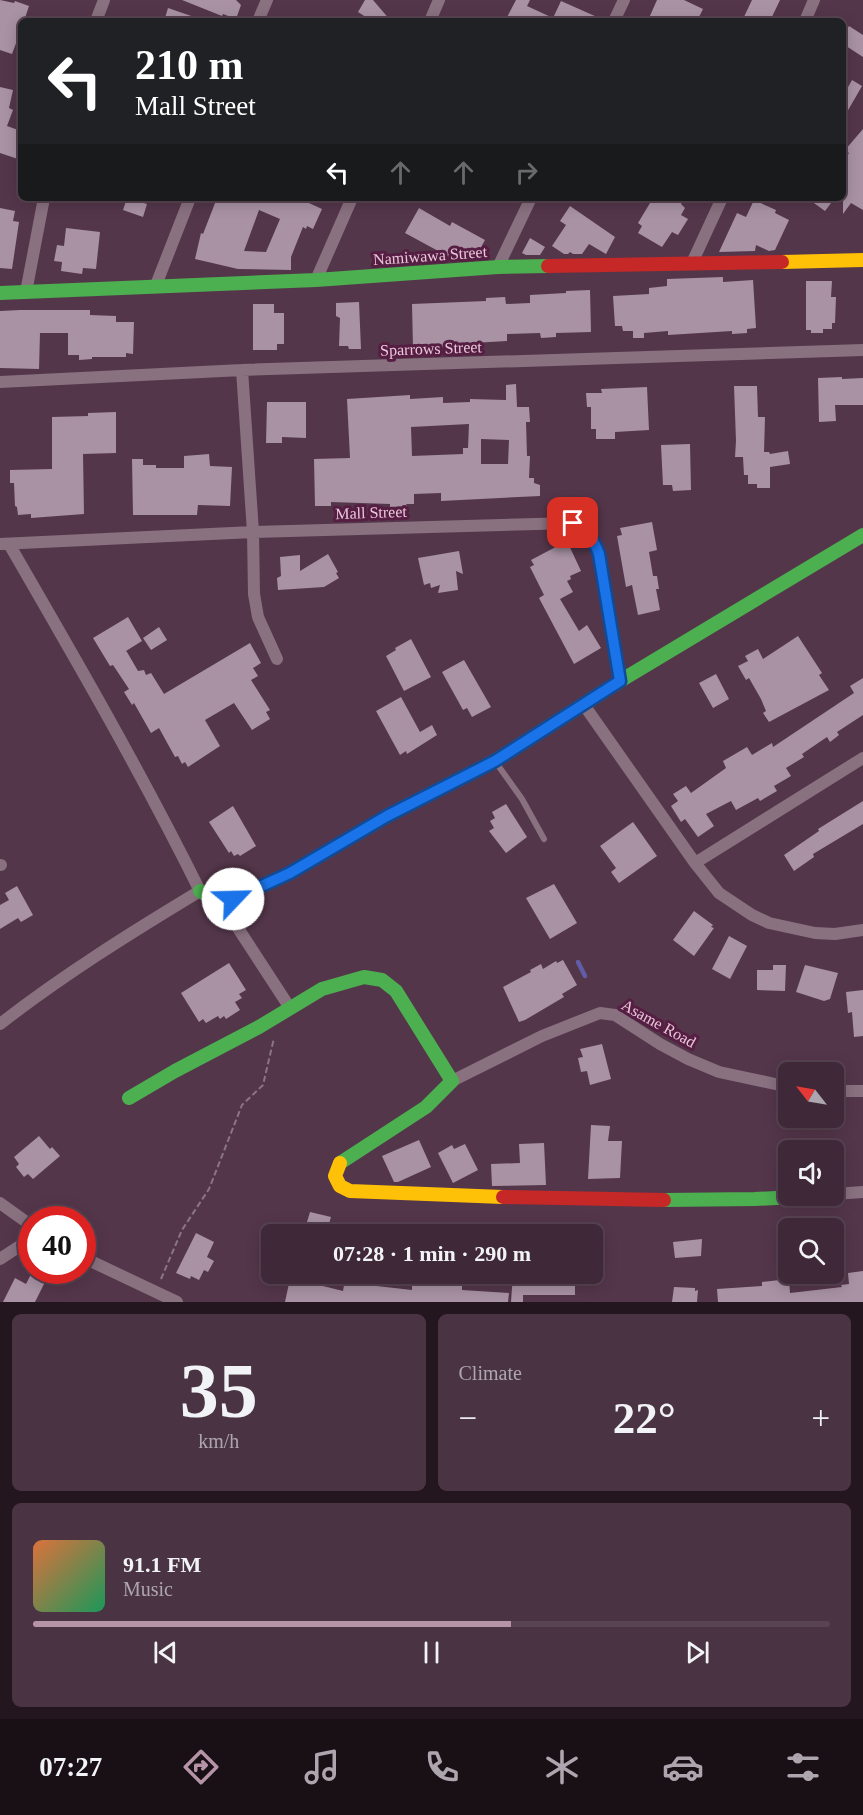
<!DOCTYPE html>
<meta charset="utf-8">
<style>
body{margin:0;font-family:"Times New Roman",serif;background:#4a3443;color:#f1f3f6;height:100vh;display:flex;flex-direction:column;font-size:22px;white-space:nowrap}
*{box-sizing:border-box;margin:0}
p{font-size:20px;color:#ada6ae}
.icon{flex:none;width:33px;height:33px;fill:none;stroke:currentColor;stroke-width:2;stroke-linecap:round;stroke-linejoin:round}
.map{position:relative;height:1302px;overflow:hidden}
.side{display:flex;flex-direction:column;gap:12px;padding:12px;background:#23161f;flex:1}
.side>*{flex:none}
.banner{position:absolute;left:18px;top:18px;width:828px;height:183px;border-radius:9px;box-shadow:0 3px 15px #0003,0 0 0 2px #584453;background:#202124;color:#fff;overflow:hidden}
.needle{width:39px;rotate:301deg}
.controls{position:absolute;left:778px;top:1062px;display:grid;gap:12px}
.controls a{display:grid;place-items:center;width:66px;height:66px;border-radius:9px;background:#3f2838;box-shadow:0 3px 15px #0003,0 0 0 2px #584453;font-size:30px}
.speed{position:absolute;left:18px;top:1206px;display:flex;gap:12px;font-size:30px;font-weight:700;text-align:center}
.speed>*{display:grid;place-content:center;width:78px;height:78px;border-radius:50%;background:#3f2838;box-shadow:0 3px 15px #0003,0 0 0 2px #584453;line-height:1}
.speed .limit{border:9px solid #d22;background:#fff;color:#111}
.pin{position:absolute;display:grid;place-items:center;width:51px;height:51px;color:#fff;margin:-26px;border-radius:12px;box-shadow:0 3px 9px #0006}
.me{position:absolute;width:66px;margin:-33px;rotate:66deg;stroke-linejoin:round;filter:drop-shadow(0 0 4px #0008)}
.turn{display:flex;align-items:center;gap:21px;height:126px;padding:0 18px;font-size:27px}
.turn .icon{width:78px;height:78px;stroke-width:2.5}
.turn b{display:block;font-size:42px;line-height:51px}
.lanes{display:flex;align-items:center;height:57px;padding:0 18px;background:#0003;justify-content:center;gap:30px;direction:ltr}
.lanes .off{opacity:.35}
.big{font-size:45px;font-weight:800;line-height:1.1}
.side .widget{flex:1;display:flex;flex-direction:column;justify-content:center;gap:9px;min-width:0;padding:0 21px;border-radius:9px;background:#4a3443}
.side .dial{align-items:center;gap:0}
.dial b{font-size:78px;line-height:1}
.song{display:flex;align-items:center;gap:18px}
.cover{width:72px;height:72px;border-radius:9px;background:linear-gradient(135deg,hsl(20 70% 55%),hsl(150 70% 35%))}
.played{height:6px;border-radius:3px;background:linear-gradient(90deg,#b694a8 60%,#584453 60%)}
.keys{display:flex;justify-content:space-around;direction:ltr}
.heat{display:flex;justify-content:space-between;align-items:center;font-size:33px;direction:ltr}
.side .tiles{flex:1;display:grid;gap:12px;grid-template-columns:1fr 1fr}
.widget:last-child{grid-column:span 2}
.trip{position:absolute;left:261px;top:1224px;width:342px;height:60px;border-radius:9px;background:#3f2838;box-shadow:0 3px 15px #0003,0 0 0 2px #584453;font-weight:800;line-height:60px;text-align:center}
.tabs{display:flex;height:96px;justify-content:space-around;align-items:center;background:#191016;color:#ada6ae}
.tabs .icon{width:42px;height:42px}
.tabs .active{color:#b694a8}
.tabs b{font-size:27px;color:#f1f3f6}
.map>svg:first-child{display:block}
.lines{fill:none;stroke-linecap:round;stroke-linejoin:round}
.stream{stroke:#615ca7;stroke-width:4.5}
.building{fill:#a892a4;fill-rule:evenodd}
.path{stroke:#8a7582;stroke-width:2;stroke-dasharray:6 3;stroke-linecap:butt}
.lane{stroke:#897180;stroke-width:6}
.street{stroke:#897180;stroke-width:12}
.fast{stroke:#4caf50;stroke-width:14}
.slow{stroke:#ffc107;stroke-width:14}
.jam{stroke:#c62828;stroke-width:14}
.route-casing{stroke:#114b97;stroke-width:15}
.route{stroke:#1a73e8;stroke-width:10}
.labels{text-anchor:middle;stroke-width:6;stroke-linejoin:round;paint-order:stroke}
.street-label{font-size:16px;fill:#eac7db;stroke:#551e42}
</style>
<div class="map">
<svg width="863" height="1302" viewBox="0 0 863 1302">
<rect width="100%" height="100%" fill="#54364a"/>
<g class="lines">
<!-- stream -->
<path class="stream" d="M578,962L585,976"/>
</g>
<!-- building -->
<path class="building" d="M0,0L14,3L15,1L29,6L24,21H21V30L12,54L0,50Z
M182,0H236L241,5L236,19L223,14L222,16Z
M365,0H373L391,21H372L358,12Z
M516,0H530L527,6L553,18L561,1L606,21H505Z
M657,0H684L703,9L697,21H657L649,18Z
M752,0H780L770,21H742Z
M168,8L200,19V21H164Z
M849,26L863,35V57L843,44V34Z
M852,80L862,86L843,119V96Z
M0,87L13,90L9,108L13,110L7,126L21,131V160L0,153Z
M863,129V210L851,203L843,214V161L849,153L845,150Z
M127,198L147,204L143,217L123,210Z
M217,198H298L322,209L313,229L307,226L306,229L303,227L291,257V270L238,269L195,259L201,233L203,234ZM259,210L280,219L266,252L244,251Z
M653,198H684L681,204L685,208L681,215L688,219L678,235L672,232L662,247L638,233L642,226L638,223Z
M807,198H835L825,211Z
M754,200L776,210L775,213L789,220L775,250L769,251L756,245L755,251L719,252L737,213L746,217Z
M570,206L615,237L606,254L589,244L582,254H573L570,252L568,254H564L552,246L566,225L560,221Z
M0,208L15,211L13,221L19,222L12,269L0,268Z
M419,208L450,226L452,222L485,240L479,251L475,249L470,258L466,256L465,258L453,259L405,233Z
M66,228L100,232L96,269L83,268L82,274L61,271L62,262L54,261L57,245L64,246Z
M530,238L545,247L540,255H526L522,253Z
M723,277V282L753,280L756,328L747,329V333L732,334V331L668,335V331L644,333V338H633V331H623L622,326H615L613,296L649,294V288L667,286V279Z
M806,281H832L831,297H836L835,323H832V329H823V333H811V330H806Z
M590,290L591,332L556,333V337L541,338L540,333L507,334V341L473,343V346L413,348L412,304L486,301V298L505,297L506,304L530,303V295L566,293V291Z
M359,302L361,349H349L348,346H339L340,318L336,316V303Z
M253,304H274V313H284V344H277V350H253Z
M20,310H90V315L116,316V322H134L133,354L126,353V357H92V359L79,360V355H68V333H40L39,369L0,368V311Z
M842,377V379L863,378V405H835L836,421L819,422L818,378Z
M516,384L517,407H529L530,422H526L527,456H530L529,478H534V483L540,485V496L441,501V493L414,494V504H406L407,506L390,507V504L331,502V506H315L314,459L350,458L347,399L410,395V399L443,397V403L470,402V399L506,400V385ZM469,424L468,448H463V454L412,456L411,427ZM481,439L509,440L508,464H481Z
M734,386H757L758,417H765L764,452H769L770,454L788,451L790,464L770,467V488H757V484H748V475H744L743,457H735L736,441Z
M647,387L649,430L615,432V439H596V429H591V407H587L586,393H602L601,389Z
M267,402H306V438L282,437V443H266Z
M116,412V453L83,454L84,514L31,518V514L18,515L17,507L15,506L14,483H10V470L52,469V417L88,416V413Z
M690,444L691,490L673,491L672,485H663L661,445Z
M209,454L210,466L232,467L230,506L198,505L197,515H133L132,459H143V465H156V468H184V456Z
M652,522L657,550L649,552L653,576H657L659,589H656L660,610L638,615L632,585L626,587L617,536L622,535L620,528Z
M567,541L581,571L570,576L571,579L567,581L573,592L560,599L579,631L587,625L601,648L574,664L539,598L544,595L530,567L534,565L531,560Z
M459,551L463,574L456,571L458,590L438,593L440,585L431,588L430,583L424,585L418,558Z
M328,554L338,572L336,573L339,578L324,587L278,590L277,578L281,576L280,557L300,555V571Z
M128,617L142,641L126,651L127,652L138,671L144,670L146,675L151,673L164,694L250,643L261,663L253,668L258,676L251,680L270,710L266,712L270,719L252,730L234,703L205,720L220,746L188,767L185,762L182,764L178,756L175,757L159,728L151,733L134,703L132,705L124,692L129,689L113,665L110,666L93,638Z
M159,627L167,640L151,650L143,638Z
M798,636L822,673L819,675L829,690L769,722L763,713L766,711L761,699L749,678L746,680L738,666L748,661L745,656L758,649L763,659Z
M411,639L431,677L404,691L386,656L396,650L395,648Z
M464,660L491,707L472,717L467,708L463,710L442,672Z
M716,674L729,699L713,708L699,683Z
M863,678V715L837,732L839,735L830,742L827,737L802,754L804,757L786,768L791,776L774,786L777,791L760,801L758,798L736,810L731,801L706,814L714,826L698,837L685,819L681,822L671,806L678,801L673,794L686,786L691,793L726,768L723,761L747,747L752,755L772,743L773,747L854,693L850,686Z
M401,697L420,732L432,725L437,735L407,754L406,751L400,755L376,711Z
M863,801V824L813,854L814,857L794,871L784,855L819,831L818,829Z
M506,804L527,837L506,853L489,831L494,828L490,821L495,818L492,812Z
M233,806L256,846L240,856L238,854L234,856L231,851L229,853L209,822Z
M633,822L657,856L619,883L611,872L616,868L600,846Z
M554,884L577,923L550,939L526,898Z
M17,886L33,915L21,922L18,918L0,929V905L9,900L5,893Z
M694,911L713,925L711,927L714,928L694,956L673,940Z
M729,936L747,946L730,979L712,969Z
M563,960L577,985L562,994L564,997L525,1020L519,1022L503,987L531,972L530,970L541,964L543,969L556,961L557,963Z
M229,963L246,990L239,994L242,998L235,1002L240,1010L226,1019L224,1016L220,1019L218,1016L206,1023L203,1019L199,1022L181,993Z
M773,965H786L785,991L757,990V970H773Z
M805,965L838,973L830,999L824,1001L796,992Z
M863,990V1036L854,1037L852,1012L848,1013L846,992Z
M602,1044L611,1079L590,1085L587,1071L581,1072L578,1058L583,1057L580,1049Z
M591,1125L610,1126L608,1141H622L620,1178L588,1179Z
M39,1136L50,1149L52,1147L60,1156L33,1179L28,1174L24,1177L16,1167L19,1164L14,1157Z
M419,1140L431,1167L398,1182H394L382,1156Z
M544,1143L546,1185L492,1186L491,1164L520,1163L519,1144Z
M465,1144L478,1170L453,1183L438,1153L452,1145L454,1149Z
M310,1212L331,1217L326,1234L304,1232Z
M196,1233L214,1242L207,1257L214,1261L208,1272L204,1270L199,1280L191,1276L190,1279L176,1273Z
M702,1239L701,1256L675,1258L673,1242Z
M33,1270H51L35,1302H3L15,1278L26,1284Z
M863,1271V1302H718L717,1289L762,1286V1282L789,1279L790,1293L842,1287L841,1285L849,1284L848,1273Z
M291,1274H318L315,1284L343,1291L346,1274H361L359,1284L412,1290V1282H429V1286H462V1290L509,1293L508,1302H285Z
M513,1274H575V1295H523V1302H511Z
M674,1287L695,1288V1291L698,1290L697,1302H672Z"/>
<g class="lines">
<!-- path -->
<path class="path" d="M161,1279L182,1230L209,1189L242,1105L263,1085L274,1038"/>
<!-- lane -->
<path class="lane" d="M497,764L522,799L544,839"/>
<!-- street -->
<path class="street" d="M96,21L104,0
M258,21L267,0
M430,21L439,0
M614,21L624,0
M805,21L814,0
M692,263L722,198
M498,267L531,198
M316,280L352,198
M156,285L190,198
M26,292L44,198
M242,370L253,532L254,594L258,617L277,659
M0,382L242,370L863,350
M0,544L253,532L573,523C587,529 594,540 599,554L620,681
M584,705L695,863L719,893L752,915L769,923L815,933L835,934L863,930
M695,863L863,758
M0,865H1
M219,899L290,1008
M0,1024C63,975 132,932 200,891C141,772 75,658 9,544
M452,1081L542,1036L600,1013L615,1015L660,1044L688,1059L719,1072L789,1087
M834,1091H863
M834,1194L863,1192
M0,1203L32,1226
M82,1257L177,1302
M0,1259L32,1238"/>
<!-- fast -->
<path class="fast" d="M0,293L316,280L498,267L548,266
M200,891L210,897L233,899L290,873L387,816L495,761L620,681L863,535
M129,1098L175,1071L259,1027L322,989L364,977L382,980L396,991L452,1081L426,1107L340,1163
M664,1200L755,1199L814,1196"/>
<!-- slow -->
<path class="slow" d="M782,262L863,260
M340,1163L335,1176L340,1186L350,1191L503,1197"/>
<!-- jam -->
<path class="jam" d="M548,266L782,262
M503,1197L664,1200"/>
</g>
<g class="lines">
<defs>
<path id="route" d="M233,899L290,873L387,816L495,761L620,681L599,554C594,540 587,529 573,523"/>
</defs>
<!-- route casing -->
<use href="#route" class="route-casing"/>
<!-- route -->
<use href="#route" class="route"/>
</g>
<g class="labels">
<!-- street labels -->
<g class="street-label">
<text transform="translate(430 255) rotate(-4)" y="6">Namiwawa Street</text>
<text transform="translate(431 348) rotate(-2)" y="6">Sparrows Street</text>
<text transform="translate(371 512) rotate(-2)" y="6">Mall Street</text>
<text transform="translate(659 1023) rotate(29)" y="6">Asame Road</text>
</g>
</g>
</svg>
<div class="controls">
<a><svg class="needle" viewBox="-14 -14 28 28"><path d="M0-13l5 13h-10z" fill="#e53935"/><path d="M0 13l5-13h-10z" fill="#ada6ae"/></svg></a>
<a><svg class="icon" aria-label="sound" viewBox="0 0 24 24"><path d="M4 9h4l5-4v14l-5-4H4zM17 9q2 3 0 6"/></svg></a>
<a><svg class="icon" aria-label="search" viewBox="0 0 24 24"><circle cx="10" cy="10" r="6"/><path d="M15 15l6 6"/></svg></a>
</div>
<div class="speed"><div class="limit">40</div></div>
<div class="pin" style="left:573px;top:523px;background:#d93025"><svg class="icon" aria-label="arrive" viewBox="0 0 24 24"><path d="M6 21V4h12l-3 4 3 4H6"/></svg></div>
<svg class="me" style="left:233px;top:899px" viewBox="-20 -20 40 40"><circle r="19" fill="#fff"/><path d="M0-13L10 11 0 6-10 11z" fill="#1a73e8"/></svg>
<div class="trip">07:28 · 1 min · 290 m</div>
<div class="banner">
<div class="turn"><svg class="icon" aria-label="left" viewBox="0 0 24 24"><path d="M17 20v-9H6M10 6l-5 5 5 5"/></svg><div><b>210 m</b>Mall Street</div></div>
<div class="lanes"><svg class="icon" aria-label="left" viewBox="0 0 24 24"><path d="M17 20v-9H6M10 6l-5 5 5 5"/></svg><svg class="icon off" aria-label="ahead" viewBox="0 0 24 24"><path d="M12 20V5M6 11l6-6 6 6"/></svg><svg class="icon off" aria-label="ahead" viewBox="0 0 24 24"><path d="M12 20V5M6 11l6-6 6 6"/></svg><svg class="icon off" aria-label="right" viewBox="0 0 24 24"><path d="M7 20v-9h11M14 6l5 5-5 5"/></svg></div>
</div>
</div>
<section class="side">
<div class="tiles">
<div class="widget dial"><b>35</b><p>km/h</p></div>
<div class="widget"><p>Climate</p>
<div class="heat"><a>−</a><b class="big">22°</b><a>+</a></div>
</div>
<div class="widget">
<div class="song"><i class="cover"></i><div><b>91.1 FM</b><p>Music</p></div></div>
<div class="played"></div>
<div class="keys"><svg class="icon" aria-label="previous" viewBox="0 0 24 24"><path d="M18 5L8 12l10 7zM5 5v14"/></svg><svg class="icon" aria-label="pause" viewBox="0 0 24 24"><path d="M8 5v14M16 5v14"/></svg><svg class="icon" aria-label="next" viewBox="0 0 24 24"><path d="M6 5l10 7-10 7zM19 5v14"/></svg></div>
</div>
</div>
</section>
<nav class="tabs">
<b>07:27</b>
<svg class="icon active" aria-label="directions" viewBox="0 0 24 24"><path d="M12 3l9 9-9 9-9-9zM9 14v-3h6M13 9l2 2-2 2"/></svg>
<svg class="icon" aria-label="music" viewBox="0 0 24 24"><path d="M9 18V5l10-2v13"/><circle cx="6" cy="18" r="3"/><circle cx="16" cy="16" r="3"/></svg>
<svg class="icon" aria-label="phone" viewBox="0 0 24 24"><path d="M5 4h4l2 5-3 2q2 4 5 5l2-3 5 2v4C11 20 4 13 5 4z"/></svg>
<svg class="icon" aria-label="climate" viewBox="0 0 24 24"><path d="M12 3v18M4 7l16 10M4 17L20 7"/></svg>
<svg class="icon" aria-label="car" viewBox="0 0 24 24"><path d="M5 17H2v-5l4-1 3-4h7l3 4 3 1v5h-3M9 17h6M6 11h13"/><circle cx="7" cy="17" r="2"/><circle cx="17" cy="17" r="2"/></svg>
<svg class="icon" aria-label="filters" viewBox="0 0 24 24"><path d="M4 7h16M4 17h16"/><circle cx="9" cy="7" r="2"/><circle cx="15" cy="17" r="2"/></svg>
</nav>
